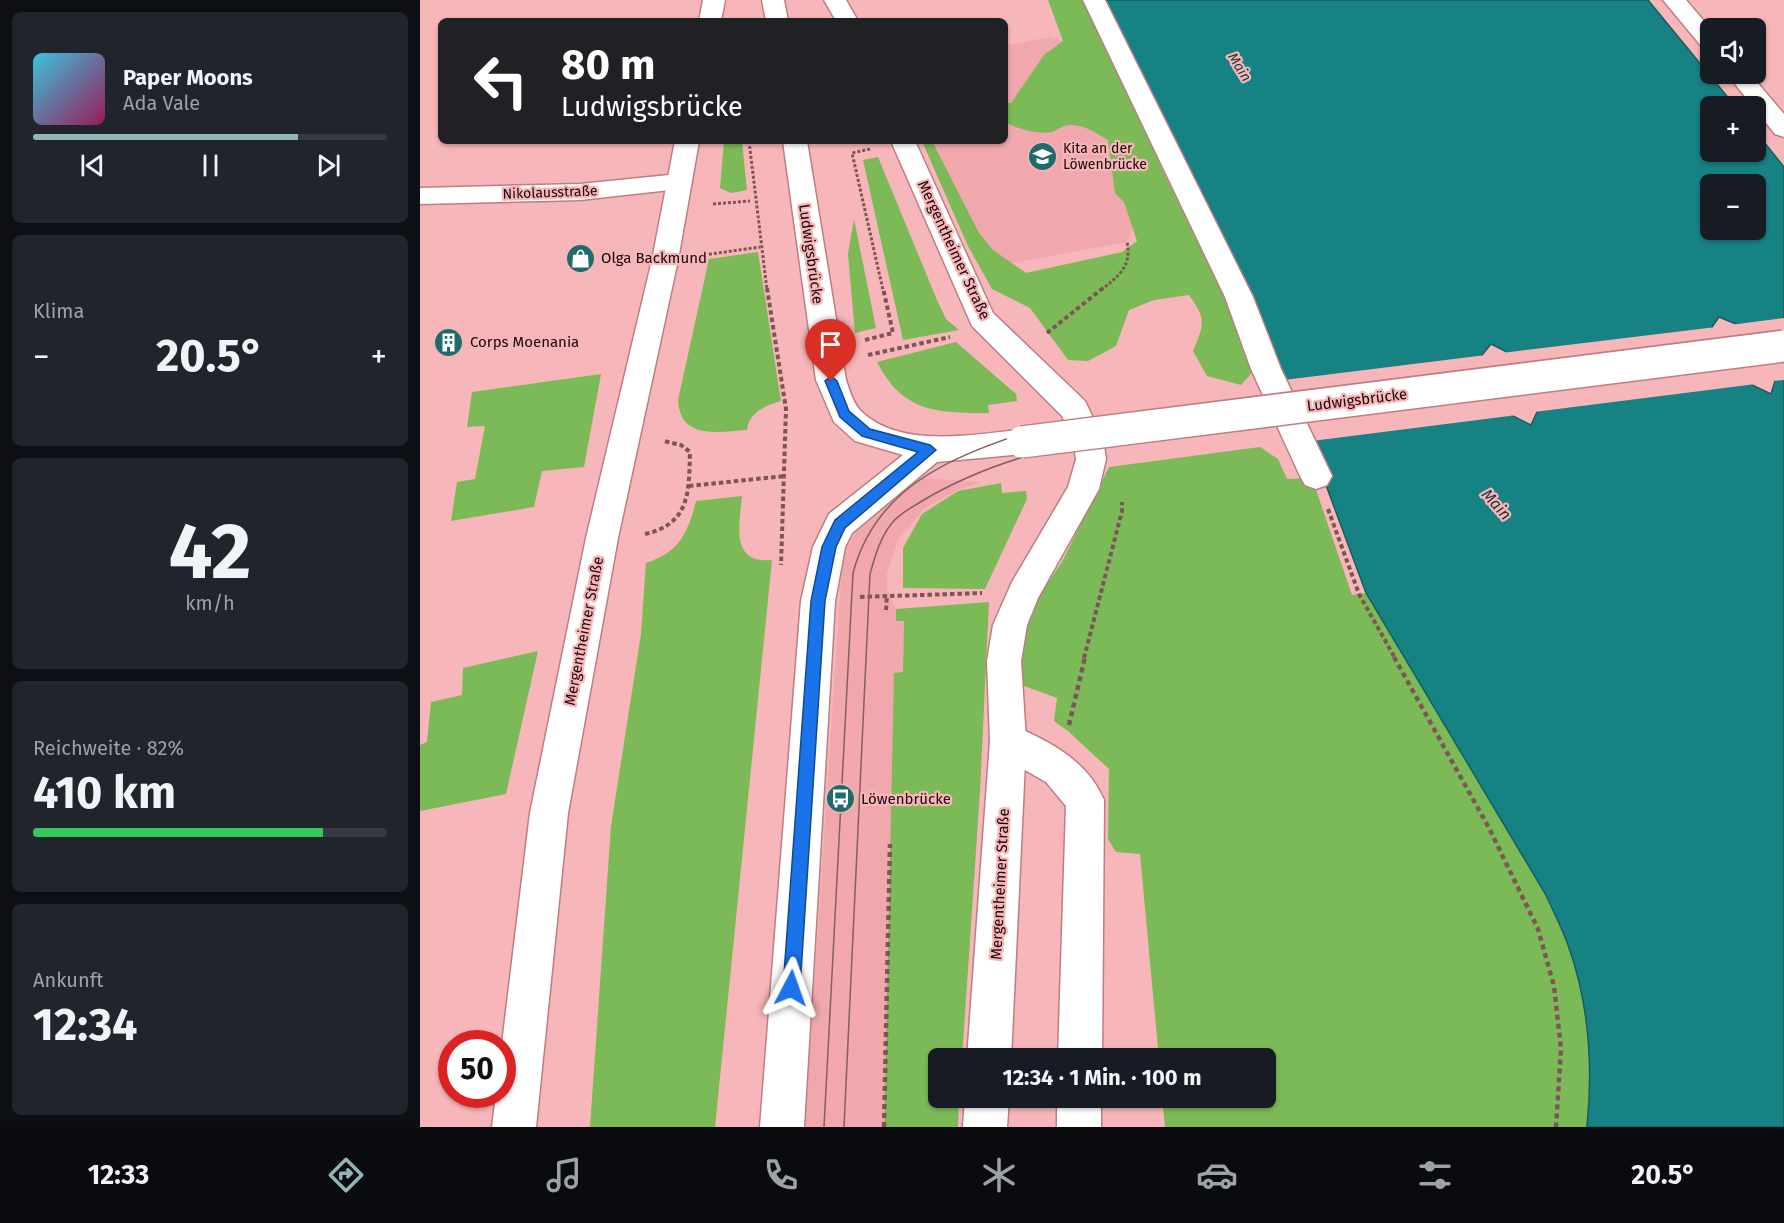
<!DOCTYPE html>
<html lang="de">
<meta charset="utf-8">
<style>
body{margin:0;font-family:"Fira Sans",sans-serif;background:#20242c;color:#f1f3f6;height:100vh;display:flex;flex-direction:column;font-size:22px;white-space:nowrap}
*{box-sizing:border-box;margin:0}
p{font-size:20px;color:#9ea1a6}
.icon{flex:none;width:33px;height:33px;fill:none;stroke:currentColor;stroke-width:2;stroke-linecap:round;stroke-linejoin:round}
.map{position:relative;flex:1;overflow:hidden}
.drawer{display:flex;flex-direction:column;gap:12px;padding:12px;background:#0d0f14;width:420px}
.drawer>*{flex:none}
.guide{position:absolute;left:18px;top:18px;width:570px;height:126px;border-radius:9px;box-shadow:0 2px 4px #0004;background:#202124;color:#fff;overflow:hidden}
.buttons{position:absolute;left:1280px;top:18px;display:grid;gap:12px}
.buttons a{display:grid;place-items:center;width:66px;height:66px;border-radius:9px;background:#171b24;box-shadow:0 2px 4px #0004;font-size:30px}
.speed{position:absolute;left:18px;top:1030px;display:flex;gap:12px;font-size:30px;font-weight:700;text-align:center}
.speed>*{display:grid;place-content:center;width:78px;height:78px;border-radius:50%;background:#171b24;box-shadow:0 2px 4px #0004;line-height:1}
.speed .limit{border:9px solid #d22;background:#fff;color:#111}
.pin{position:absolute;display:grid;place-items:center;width:51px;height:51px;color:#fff;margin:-62px -26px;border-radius:50% 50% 50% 0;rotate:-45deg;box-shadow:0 0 6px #0007}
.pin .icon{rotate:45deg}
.me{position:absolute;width:66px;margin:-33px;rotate:4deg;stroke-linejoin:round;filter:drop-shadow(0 0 4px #0008)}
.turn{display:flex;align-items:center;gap:21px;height:126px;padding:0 24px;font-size:27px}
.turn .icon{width:78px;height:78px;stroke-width:2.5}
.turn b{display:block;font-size:42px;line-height:51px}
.big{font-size:45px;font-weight:700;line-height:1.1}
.drawer .tile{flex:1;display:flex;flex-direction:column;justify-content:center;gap:9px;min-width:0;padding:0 21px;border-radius:9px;background:#20242c}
.drawer .dial{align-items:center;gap:0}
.dial b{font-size:78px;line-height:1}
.song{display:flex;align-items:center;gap:18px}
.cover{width:72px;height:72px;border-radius:9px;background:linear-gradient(135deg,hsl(190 70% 55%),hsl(330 70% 35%))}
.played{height:6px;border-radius:3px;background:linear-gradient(90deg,#92b6b8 75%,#363941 75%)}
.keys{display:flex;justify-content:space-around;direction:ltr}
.heat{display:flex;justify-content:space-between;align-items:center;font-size:33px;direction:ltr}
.charge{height:9px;border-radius:4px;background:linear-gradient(90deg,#34c759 82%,#363941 0)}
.trip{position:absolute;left:508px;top:1048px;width:348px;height:60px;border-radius:9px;background:#171b24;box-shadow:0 2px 4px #0004;font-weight:700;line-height:60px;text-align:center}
.dock{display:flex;height:96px;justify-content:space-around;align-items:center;background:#090b0e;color:#9ea1a6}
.dock .icon{width:42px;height:42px}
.dock .selected{color:#92b6b8}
.dock b{font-size:27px;color:#f1f3f6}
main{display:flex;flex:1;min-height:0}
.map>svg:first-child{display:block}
.built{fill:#f0a8ac}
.green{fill:#7bba57}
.water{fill:#178283;stroke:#185c5e;stroke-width:1.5;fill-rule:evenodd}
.pier{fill:#f7b6b9}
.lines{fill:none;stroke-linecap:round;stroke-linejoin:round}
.minor-casing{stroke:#bc7e82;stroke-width:3}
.major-casing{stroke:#bc7e82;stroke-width:3}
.path-far2{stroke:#7e5557;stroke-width:3;stroke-dasharray:3 2;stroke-linecap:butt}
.path-far1{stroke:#7e5557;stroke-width:4;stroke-dasharray:4.5 3;stroke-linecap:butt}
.path{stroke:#7e5557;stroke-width:4.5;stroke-dasharray:5 4;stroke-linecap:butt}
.minor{fill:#fff;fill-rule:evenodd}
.major{fill:#fff;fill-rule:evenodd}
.tram{stroke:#875d5f;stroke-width:1.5}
.major-bridge-casing{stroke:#bc7e82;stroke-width:34;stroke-linecap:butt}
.major-bridge{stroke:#fff;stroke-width:31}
.route{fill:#1a73e8;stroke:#114b97;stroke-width:1.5}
.labels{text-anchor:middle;stroke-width:4.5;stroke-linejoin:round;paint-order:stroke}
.far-water-label{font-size:14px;font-style:italic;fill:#163434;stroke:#f7b6b9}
.far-poi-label{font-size:14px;fill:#1a0507;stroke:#f7b6b9;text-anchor:start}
.far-street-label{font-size:14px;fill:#1a0507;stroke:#f7b6b9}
.street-label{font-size:15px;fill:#1a0507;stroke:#f7b6b9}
.poi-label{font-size:15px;fill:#1a0507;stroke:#f7b6b9;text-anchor:start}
.water-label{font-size:16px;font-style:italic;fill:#163434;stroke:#f7b6b9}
</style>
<main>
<section class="drawer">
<div class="tile">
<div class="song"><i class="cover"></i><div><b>Paper Moons</b><p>Ada Vale</p></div></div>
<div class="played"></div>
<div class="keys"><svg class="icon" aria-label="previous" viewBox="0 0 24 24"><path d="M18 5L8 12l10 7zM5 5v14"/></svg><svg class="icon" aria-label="pause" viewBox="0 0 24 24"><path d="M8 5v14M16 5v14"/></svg><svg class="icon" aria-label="next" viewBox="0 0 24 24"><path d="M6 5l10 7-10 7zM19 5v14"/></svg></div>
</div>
<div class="tile"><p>Klima</p>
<div class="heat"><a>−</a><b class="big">20.5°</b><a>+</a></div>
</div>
<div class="tile dial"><b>42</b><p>km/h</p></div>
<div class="tile"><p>Reichweite · 82%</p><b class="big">410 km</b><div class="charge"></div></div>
<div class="tile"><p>Ankunft</p><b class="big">12:34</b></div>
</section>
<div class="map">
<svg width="1364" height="1127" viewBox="0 0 1364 1127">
<rect width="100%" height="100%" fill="#f7b6b9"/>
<!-- built -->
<path class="built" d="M629,37L691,53L743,171L706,242L572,267L548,246L502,141H585V46Z
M499,478L562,482L539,489L504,509L477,541L467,574V590L476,609V621H484L483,672L474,674L464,1127H385L422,564L425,550L447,515L479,488Z"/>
<!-- green -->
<path class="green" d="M628,0H667L743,171L836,363L831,374L821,385L787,376L773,351C784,324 787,320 769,295L734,300L709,310L696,346L668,361L648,360L610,308L572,289L548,246L502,141H512L559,233L573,250L606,273L702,252L717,241L704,202L695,193L688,140C676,133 664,124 649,125C642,125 637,131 631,132C616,135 598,129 585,122V103H591L624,55L643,41Z
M304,141H322L327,190L311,193L300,188Z
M458,157L517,300L526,319L539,330L483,340L443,160Z
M434,219L456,328L435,333L428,254Z
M338,252L361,401C345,406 329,412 327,430C298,432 260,440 258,400L289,259Z
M536,342L596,394L597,401L568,405L569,413C518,413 483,413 457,362Z
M181,374L164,467L122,471L114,507L31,521L37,482L55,479L65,426L47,427L52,392Z
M840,447L858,459L867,479L892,478L932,595L946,593L1126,894C1133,911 1142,928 1148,945C1169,1003 1173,1067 1167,1127H745L742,1098H846V1059H739L720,854L696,852L688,839L689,769L648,731L634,721L637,698L593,682L606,614L642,562L689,467Z
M581,483L582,493L606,491L607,499L565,589L483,588V548L502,514L538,491Z
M322,496C320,524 309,564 352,560L295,1127H170L191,826L221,634L226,563C260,552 268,532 276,501Z
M569,602L560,791L542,1059H519V1098H539L538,1127H464L474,673L483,672L484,621H476V609Z
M118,651L86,794L0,811V745L7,742L11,702L42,695L43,668Z"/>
<!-- water -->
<path class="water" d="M678,0H1228L1315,106H1290V152H1335V131L1364,167V1127H1167C1173,1067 1169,1003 1148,945C1142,928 1133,911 1126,895L946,593L903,477ZM1290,184H1335V230H1290ZM1299,317L1316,324L1355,381L1351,394L1330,384L1292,327ZM1071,344L1087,352L1117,412L1111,425L1091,415L1062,355Z"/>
<!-- pier -->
<path class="pier" d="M1364,318V380L1352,381L1314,327L1310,325Z
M1296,327L1336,384L1114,412L1085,354L1082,353Z
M1066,355L1097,415L884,442L856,381Z"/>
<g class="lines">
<defs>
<path id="minor" d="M663,0H685L833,297L861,369L912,476L907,485L896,489L885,485L880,476L831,369L805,297Z
M1243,0H1266L1290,28V49L1282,47Z
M1307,74H1330L1364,114V137L1355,134Z
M259,174L268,176L272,182L268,188L160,200L0,204V188L160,184Z
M588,724C627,739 667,760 684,800L682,1059H638L646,806L626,782L575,753L570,741L575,729Z
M637,1098H681V1127H637Z"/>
<path id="major" d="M283,0H305L301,21H279Z
M342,0H364L368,21H346Z
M404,0H426L438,21H416Z
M255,141H279L258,260L198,538L148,813L116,1127H72L76,1095H82V1044L110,813L166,538L232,260Z
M363,141H387L426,380C429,389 433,402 439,409C478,450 552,434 602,430L613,433L617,442L613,451L602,454L517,462L432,533L425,547L415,601L384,1127H340L381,601L393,547L409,514L483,455L435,441L414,422L396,380Z
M471,141H495L573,313L665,401L683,439L686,459L679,489L618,598L607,625L601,661L606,741L591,1059H547L570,741L567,661L573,625L592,582L648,487L656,459L653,439L642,416L552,326Z
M545,1098H589L587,1127H543Z"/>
</defs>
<!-- minor casing -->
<use href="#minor" class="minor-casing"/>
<!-- major casing -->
<use href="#major" class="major-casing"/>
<!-- path-far2 -->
<path class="path-far2" d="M329,141L347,290
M450,149L432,153L463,290
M293,204L330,201
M284,255L340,247
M681,290C699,276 712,266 707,242"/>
<!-- path-far1 -->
<path class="path-far1" d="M347,288L366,409L361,565
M627,333L683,288
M445,340L473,333L463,288
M448,355L530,337
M269,486L365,476
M908,509L939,594L975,658
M225,534C270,524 269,492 270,452L261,445L244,441
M440,597L562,593
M466,610L467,595
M664,658L702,511V502"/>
<!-- path -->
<path class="path" d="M974,657L1069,828L1118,929L1134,986L1141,1049L1136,1127
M649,725L665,657
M464,1127L470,844"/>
<!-- minor -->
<use href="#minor" class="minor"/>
<!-- major -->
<use href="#major" class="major"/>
<!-- tram -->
<path class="tram" d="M404,1127L433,573C455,490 526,459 601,434L1364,339
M424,1127L450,574C455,556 460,538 472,523C480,513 491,508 502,501C547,474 593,458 644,446L1364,352"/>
<defs>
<path id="major-bridge" d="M602,442L1364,346"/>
</defs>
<!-- major-bridge casing -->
<use href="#major-bridge" class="major-bridge-casing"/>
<!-- major-bridge -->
<use href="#major-bridge" class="major-bridge"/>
</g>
<!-- route -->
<path class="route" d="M411,376L417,381L429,411L450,429L510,445L516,450L425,528L416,547L405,601L380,988L377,994L371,997L365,994L363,988L391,601L402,547L415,520L498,452L442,436L420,417L405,381Z"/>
<!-- icons -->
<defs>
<symbol id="school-disc" viewBox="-11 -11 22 22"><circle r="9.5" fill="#1f6b6c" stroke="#f7b6b9"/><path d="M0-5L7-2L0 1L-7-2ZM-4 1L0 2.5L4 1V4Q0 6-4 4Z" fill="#fff"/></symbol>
<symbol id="shop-disc" viewBox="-11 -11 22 22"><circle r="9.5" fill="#1f6b6c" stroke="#f7b6b9"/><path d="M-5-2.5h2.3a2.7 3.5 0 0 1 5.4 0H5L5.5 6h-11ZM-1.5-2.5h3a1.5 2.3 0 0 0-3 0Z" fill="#fff"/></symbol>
<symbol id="building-disc" viewBox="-11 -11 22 22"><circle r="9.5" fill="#1f6b6c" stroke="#f7b6b9"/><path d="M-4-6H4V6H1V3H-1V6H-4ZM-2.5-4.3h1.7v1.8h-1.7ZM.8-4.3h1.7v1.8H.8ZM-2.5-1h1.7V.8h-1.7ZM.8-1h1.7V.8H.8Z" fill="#fff"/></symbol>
<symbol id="bus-disc" viewBox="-11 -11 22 22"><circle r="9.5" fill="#1f6b6c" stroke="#f7b6b9"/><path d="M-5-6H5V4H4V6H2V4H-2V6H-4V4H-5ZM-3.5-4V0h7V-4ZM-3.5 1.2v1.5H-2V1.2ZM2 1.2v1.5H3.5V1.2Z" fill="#fff"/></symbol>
</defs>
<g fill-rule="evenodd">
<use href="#school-disc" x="606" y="140" width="33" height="33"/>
<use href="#shop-disc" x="144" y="242" width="33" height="33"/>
<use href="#building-disc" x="12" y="326" width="33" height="33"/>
<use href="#bus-disc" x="404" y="782" width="33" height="33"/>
</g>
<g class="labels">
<!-- far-water labels -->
<g class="far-water-label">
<text transform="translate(820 67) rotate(58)" y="5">Main</text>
</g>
<!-- far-poi labels -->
<g class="far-poi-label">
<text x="643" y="153">Kita an der<tspan x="643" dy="16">Löwenbrücke</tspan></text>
</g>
<!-- far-street labels -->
<g class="far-street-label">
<text transform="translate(130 192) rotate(-2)" y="5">Nikolausstraße</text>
</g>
<!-- street labels -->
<g class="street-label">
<text transform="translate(534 250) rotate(65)" y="5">Mergentheimer Straße</text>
<text transform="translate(391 254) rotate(82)" y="5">Ludwigsbrücke</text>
<text transform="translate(937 400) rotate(-7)" y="5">Ludwigsbrücke</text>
<text transform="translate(164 631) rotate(-79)" y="5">Mergentheimer Straße</text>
<text transform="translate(580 884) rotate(-87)" y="5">Mergentheimer Straße</text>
</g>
<!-- poi labels -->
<g class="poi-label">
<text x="181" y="263">Olga Backmund</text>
<text x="50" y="347">Corps Moenania</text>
<text x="441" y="804">Löwenbrücke</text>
</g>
<!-- water labels -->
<g class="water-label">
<text transform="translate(1077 504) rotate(48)" y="6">Main</text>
</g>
</g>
</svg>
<div class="buttons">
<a><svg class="icon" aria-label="sound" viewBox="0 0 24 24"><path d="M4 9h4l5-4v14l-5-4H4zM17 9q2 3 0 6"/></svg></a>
<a>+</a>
<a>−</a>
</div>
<div class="speed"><div class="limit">50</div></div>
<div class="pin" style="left:411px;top:381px;background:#d93025"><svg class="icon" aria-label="arrive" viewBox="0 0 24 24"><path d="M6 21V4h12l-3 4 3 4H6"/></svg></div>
<svg class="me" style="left:371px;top:988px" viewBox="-20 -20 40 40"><path d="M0-17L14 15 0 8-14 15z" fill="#1a73e8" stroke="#fff" stroke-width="4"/></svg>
<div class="trip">12:34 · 1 Min. · 100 m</div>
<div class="guide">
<div class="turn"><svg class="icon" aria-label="left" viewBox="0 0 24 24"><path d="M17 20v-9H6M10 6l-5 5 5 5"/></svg><div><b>80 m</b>Ludwigsbrücke</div></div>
</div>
</div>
</main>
<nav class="dock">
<b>12:33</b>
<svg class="icon selected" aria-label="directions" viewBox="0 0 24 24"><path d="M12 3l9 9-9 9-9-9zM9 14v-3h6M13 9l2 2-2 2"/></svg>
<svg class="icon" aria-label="music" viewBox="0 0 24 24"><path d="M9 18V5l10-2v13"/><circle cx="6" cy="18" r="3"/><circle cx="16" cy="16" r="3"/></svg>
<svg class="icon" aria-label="phone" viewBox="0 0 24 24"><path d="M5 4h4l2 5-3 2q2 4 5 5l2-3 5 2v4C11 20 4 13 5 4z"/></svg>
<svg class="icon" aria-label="climate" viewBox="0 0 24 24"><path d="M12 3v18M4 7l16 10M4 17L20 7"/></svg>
<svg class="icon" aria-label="car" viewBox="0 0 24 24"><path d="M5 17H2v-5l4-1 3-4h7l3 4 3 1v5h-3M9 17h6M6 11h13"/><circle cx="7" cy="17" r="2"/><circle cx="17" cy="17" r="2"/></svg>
<svg class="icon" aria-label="filters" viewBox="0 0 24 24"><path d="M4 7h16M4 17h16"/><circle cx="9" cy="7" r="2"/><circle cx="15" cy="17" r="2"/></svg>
<b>20.5°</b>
</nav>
